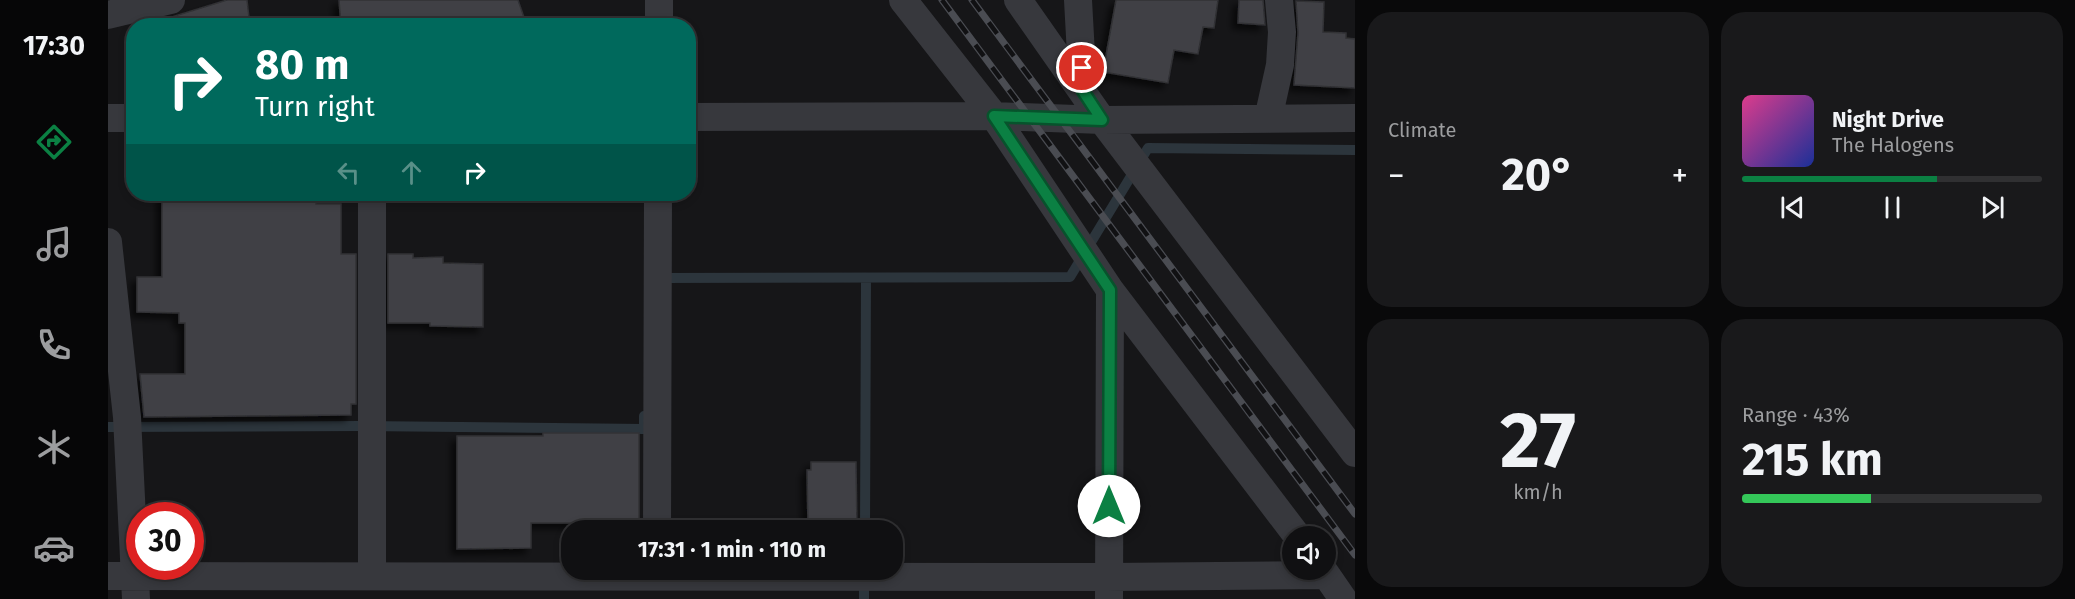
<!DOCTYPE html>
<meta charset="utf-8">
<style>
body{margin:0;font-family:"Fira Sans",sans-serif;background:#19191b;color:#f1f3f6;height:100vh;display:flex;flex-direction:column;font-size:22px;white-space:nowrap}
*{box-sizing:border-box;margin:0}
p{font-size:20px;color:#9c9d9f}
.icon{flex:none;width:33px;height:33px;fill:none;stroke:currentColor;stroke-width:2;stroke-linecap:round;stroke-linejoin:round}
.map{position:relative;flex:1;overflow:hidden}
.drawer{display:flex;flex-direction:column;gap:12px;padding:12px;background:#09090a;width:720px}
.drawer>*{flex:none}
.guide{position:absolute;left:18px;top:18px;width:570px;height:183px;border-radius:24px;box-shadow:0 3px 9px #0003,0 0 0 2px #303032;background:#00695c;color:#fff;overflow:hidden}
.fabs{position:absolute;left:1174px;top:526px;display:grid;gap:12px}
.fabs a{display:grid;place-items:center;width:54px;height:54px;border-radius:50%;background:#101012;box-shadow:0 3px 9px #0003,0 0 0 2px #303032;font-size:30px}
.speed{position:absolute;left:18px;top:502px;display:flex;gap:12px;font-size:30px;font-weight:700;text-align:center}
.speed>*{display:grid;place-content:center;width:78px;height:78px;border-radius:50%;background:#101012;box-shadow:0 3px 9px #0003,0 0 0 2px #303032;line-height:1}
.speed .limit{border:9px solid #d22;background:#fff;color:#111}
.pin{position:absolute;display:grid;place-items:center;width:51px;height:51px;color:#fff;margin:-26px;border:3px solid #fff;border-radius:50%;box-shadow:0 2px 6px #0007}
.me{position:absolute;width:66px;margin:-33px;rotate:0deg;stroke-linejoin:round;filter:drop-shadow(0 0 4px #0008)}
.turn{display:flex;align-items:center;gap:21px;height:126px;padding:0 30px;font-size:27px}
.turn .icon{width:78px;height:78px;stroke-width:2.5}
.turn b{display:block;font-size:42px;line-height:51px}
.lanes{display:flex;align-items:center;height:57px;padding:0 30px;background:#0003;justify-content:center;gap:30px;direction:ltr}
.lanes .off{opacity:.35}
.big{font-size:45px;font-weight:700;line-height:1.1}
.drawer .card{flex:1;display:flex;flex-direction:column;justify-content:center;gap:9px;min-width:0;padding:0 21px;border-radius:24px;background:#19191b}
.drawer .dial{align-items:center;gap:0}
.dial b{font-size:78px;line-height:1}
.song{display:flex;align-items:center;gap:18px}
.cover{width:72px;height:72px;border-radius:9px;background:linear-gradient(135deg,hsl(330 70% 55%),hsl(230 70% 35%))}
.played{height:6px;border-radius:3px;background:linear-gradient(90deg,#0b8043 65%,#303032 65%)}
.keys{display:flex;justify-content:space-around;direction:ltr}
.heat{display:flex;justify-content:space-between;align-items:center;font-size:33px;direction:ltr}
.charge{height:9px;border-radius:4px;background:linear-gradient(90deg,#34c759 43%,#303032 0)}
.drawer .tiles{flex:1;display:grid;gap:12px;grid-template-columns:repeat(2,1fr)}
.trip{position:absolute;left:453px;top:520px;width:342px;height:60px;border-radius:24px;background:#101012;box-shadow:0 3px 9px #0003,0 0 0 2px #303032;font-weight:700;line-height:60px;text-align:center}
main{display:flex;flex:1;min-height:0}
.tab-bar{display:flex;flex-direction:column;width:108px;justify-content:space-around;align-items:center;background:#060607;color:#9c9d9f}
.tab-bar .icon{width:42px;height:42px}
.tab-bar .current{color:#0b8043}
.tab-bar b{font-size:27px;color:#f1f3f6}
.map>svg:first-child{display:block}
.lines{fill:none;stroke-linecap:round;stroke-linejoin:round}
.stream{stroke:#2c353c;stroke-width:10}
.building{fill:#404145;stroke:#303034;stroke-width:1.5;filter:url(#shadow)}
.minor{stroke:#37383d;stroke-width:28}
.rail-casing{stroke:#4a4c52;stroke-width:7}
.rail{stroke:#111113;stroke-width:4.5;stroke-dasharray:14;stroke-linecap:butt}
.route-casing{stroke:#07532c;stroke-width:15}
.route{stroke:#0b8043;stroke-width:10}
</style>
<main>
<nav class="tab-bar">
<b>17:30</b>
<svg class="icon current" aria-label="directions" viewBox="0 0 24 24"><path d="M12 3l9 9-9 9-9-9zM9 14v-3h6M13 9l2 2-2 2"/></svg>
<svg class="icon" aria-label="music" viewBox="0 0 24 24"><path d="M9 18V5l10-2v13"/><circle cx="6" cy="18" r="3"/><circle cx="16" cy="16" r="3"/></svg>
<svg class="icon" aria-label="phone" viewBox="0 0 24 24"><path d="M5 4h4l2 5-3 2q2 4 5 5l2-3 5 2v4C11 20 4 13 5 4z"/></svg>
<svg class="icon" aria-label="climate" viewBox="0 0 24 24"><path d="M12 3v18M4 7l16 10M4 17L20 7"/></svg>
<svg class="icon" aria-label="car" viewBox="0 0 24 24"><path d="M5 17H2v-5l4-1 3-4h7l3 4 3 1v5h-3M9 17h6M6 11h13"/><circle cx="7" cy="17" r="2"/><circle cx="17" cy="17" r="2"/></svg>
</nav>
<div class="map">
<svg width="1247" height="599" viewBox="0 0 1247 599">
<defs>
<filter id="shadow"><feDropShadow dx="-5.5" dy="5.5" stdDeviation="3" flood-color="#0009"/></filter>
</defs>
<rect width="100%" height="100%" fill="#161618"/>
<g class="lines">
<!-- stream -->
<path class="stream" d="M552,278L962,277L1040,148L1247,150
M0,427L254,426L536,429V416
M757,531L758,279
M756,599V578"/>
</g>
<!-- building -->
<path class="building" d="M119,0H139L142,26H57V19Z
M231,0H410L419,26H233Z
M1008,0H1110L1106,28L1095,27L1090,54L1066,50L1060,83L995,72Z
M1131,0H1155L1157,25L1130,23Z
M1188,1L1216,2L1215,32L1238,33V38L1247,39V88L1186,85L1190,33Z
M54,194H208V204H233V254H248V404H243V415L36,417L32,374H77V323H71V313L29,312V277H54Z
M280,254H305V258L335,257V263L375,264V327L322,326V323H280Z
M435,433H531V523H423V548L349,549V436H435Z
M703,462H748L749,528H700L699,470H703Z"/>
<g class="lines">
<!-- minor -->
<path class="minor" d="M795,0L886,116L1002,290L1190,537
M910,0L994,120L1247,453
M970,0L975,91
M0,15L63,0
M551,26V0
M580,117L886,116L994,120L1247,118
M0,118H26
M1160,119L1172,65L1174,32L1171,0
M264,194V576
M0,242L19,417L28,599
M549,531L550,194
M1215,570L1235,599
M0,576L1001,577L1218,575
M1001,599L1002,290"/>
<defs>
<path id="rail" d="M834,0L1247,555
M864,0L1247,514"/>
</defs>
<!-- rail casing -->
<use href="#rail" class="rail-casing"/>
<!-- rail -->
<use href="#rail" class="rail"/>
</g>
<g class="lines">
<defs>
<path id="route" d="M974,68L975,91L994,120L886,116L1002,290L1001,506"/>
</defs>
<!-- route casing -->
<use href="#route" class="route-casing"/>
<!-- route -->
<use href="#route" class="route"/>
</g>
</svg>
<div class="fabs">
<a><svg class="icon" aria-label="sound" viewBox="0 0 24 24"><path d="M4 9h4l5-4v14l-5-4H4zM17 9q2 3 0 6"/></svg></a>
</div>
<div class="speed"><div class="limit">30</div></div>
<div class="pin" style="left:974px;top:68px;background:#d93025"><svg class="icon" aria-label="arrive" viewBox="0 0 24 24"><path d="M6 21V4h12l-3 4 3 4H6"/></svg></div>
<svg class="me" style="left:1001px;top:506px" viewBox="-20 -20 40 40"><circle r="19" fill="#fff"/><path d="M0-13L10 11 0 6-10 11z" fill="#0b8043"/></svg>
<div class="trip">17:31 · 1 min · 110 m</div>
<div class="guide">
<div class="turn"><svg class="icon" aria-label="right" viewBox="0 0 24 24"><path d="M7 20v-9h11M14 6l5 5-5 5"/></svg><div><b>80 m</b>Turn right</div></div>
<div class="lanes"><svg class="icon off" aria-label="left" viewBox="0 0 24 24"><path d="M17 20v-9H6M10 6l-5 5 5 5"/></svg><svg class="icon off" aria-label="ahead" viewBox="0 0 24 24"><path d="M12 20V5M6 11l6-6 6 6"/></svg><svg class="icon" aria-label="right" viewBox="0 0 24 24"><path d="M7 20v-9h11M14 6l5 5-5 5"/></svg></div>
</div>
</div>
<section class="drawer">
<div class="tiles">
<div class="card"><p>Climate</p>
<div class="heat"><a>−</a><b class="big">20°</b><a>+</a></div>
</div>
<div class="card">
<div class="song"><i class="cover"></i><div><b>Night Drive</b><p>The Halogens</p></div></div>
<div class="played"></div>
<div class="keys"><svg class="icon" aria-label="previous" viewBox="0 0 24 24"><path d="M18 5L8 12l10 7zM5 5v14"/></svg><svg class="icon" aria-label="pause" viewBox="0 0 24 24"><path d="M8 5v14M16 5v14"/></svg><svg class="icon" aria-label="next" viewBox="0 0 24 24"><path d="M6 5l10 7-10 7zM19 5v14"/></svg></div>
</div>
<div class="card dial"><b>27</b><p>km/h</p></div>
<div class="card"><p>Range · 43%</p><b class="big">215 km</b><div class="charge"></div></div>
</div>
</section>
</main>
